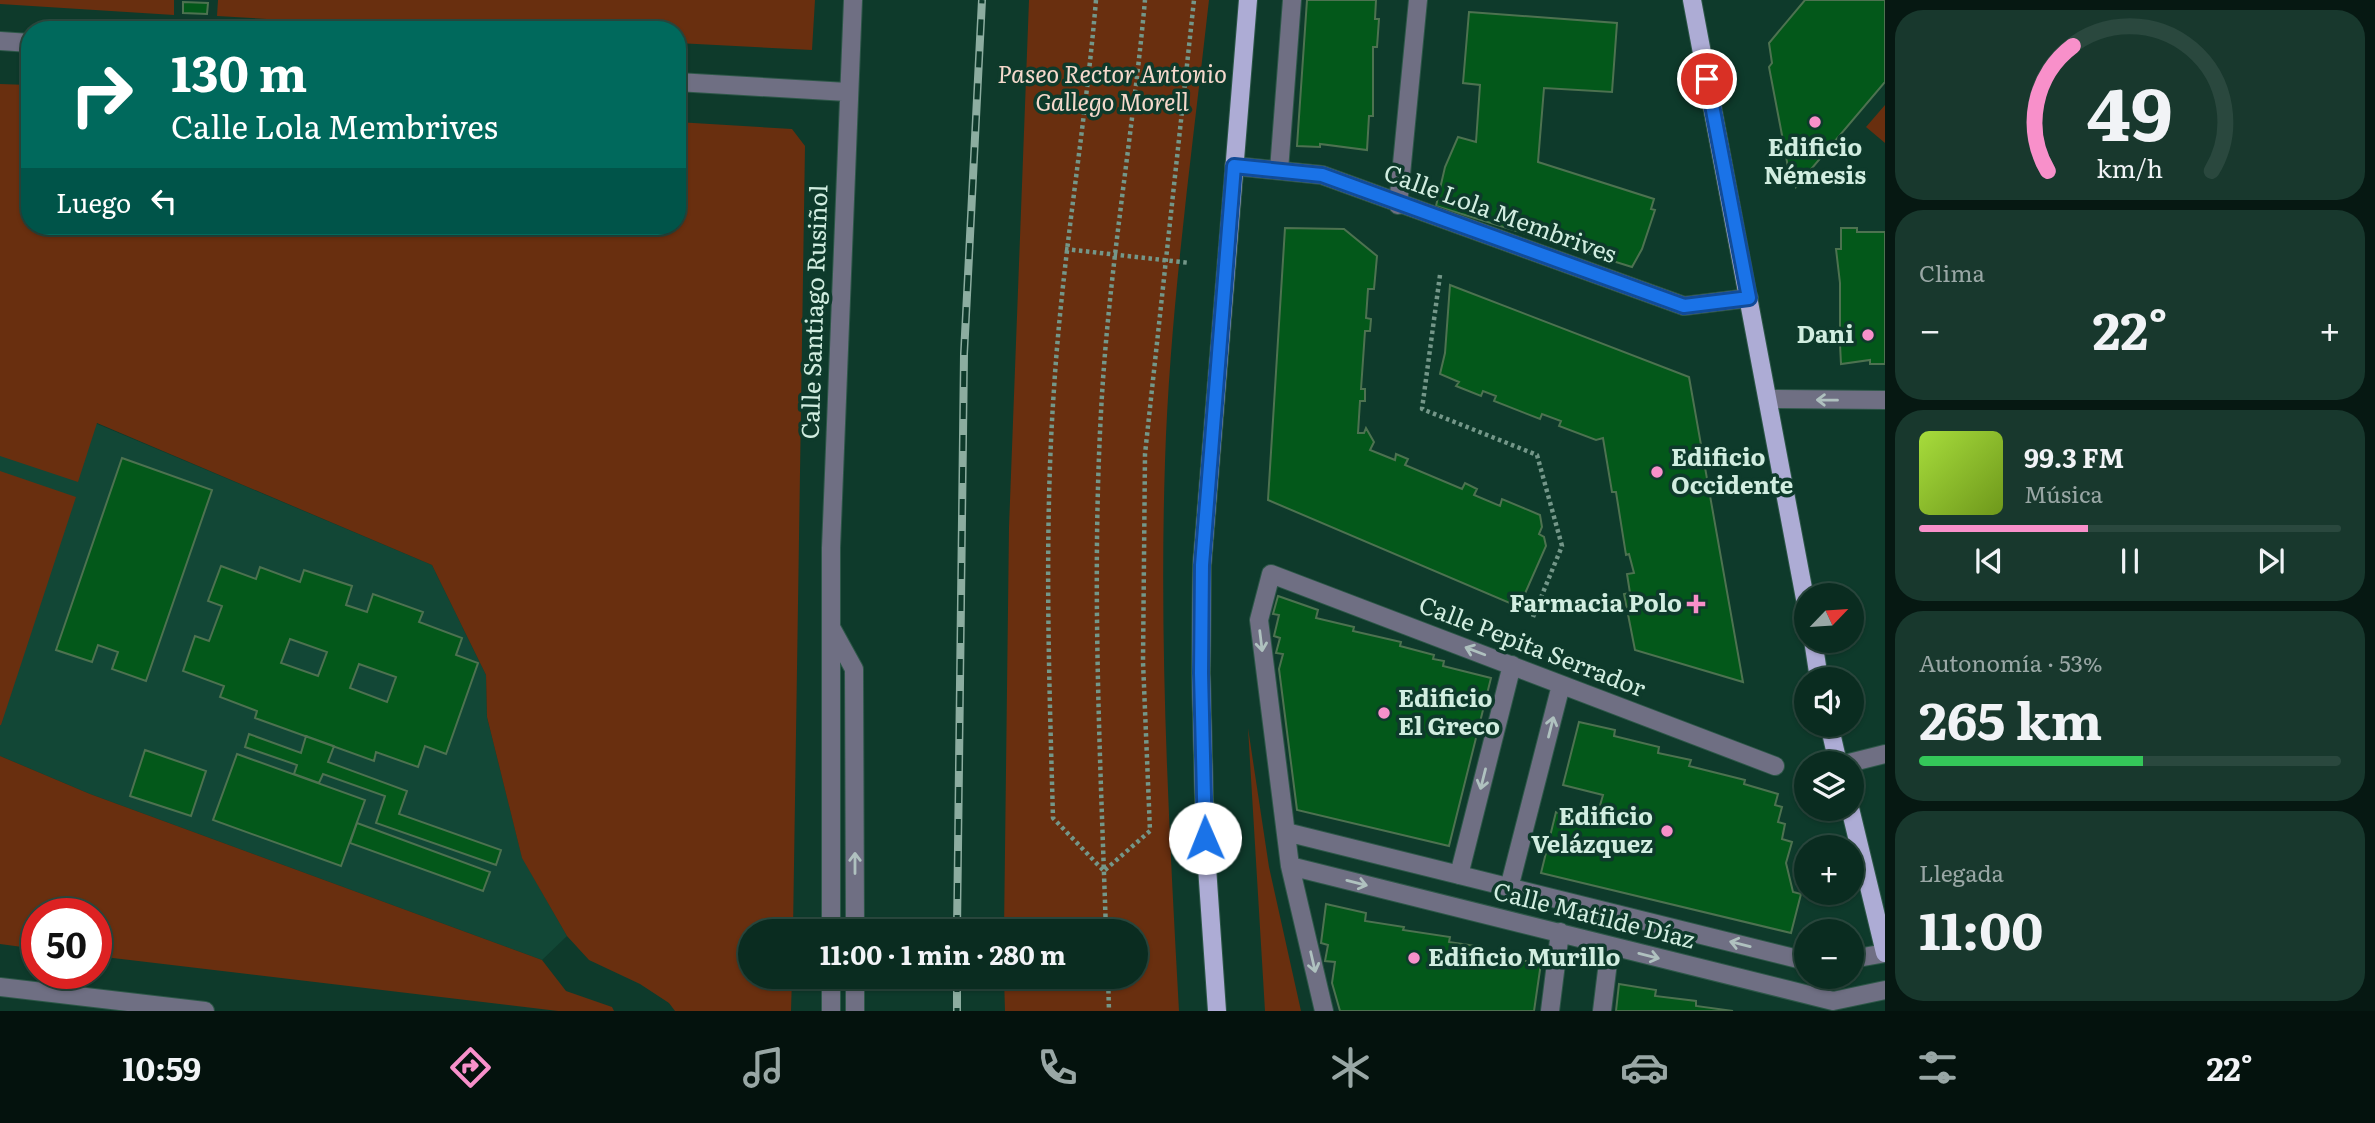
<!DOCTYPE html>
<html lang="es">
<meta charset="utf-8">
<style>
body{margin:0;font-family:Literata,serif;background:#18382d;color:#f1f3f6;height:100vh;display:flex;flex-direction:column;font-size:26px;white-space:nowrap}
*{box-sizing:border-box;margin:0}
p{font-size:23px;color:#99a7a5}
.icon{flex:none;width:38px;height:38px;fill:none;stroke:currentColor;stroke-width:2;stroke-linecap:round;stroke-linejoin:round}
.map{position:relative;flex:1;overflow:hidden}
.details{display:flex;flex-direction:column;gap:10px;padding:10px;background:#061812;width:490px}
.details>*{flex:none}
.hud{position:absolute;left:21px;top:21px;width:665px;height:214px;border-radius:28px;box-shadow:0 2px 5px #0004,0 0 0 2px #2a483e;background:#00695c;color:#fff;overflow:hidden}
.needle{width:46px;rotate:65deg}
.tools{position:absolute;left:1794px;top:583px;display:grid;gap:14px}
.tools a{display:grid;place-items:center;width:70px;height:70px;border-radius:50%;background:#0a2c20;box-shadow:0 2px 5px #0004,0 0 0 2px #2a483e;font-size:35px}
.speed{position:absolute;left:21px;top:898px;display:flex;gap:14px;font-size:35px;font-weight:700;text-align:center}
.speed>*{display:grid;place-content:center;width:91px;height:91px;border-radius:50%;background:#0a2c20;box-shadow:0 2px 5px #0004,0 0 0 2px #2a483e;line-height:1}
.speed .limit{border:10px solid #d22;background:#fff;color:#111}
.pin{position:absolute;display:grid;place-items:center;width:60px;height:60px;color:#fff;margin:-30px;border:4px solid #fff;border-radius:50%;box-shadow:0 2px 7px #0007}
.me{position:absolute;width:77px;margin:-38px;rotate:359deg;stroke-linejoin:round;filter:drop-shadow(0 0 5px #0008)}
.turn{display:flex;align-items:center;gap:24px;height:147px;padding:0 35px;font-size:32px}
.turn .icon{width:91px;height:91px;stroke-width:2.5}
.turn b{display:block;font-size:49px;line-height:60px}
.then{display:flex;align-items:center;height:66px;padding:0 35px;background:#0003;gap:14px;font-size:26px}
.big{font-size:52px;font-weight:700;line-height:1.1}
.details .card{flex:1;display:flex;flex-direction:column;justify-content:center;gap:10px;min-width:0;padding:0 24px;border-radius:28px;background:#18382d}
.details .dial{align-items:center;gap:0}
.dial svg{height:182px;overflow:visible;fill:none;stroke:#2a483e;stroke-width:7;stroke-linecap:round;text-anchor:middle}
.dial text{fill:#f1f3f6;stroke:none}
.song{display:flex;align-items:center;gap:21px}
.cover{width:84px;height:84px;border-radius:10px;background:linear-gradient(135deg,hsl(80 70% 55%),hsl(80 70% 35%))}
.played{height:7px;border-radius:4px;background:linear-gradient(90deg,#f890ca 40%,#2a483e 40%)}
.keys{display:flex;justify-content:space-around;direction:ltr}
.heat{display:flex;justify-content:space-between;align-items:center;font-size:38px;direction:ltr}
.charge{height:10px;border-radius:5px;background:linear-gradient(90deg,#34c759 53%,#2a483e 0)}
.trip{position:absolute;left:738px;top:919px;width:410px;height:70px;border-radius:35px;background:#0a2c20;box-shadow:0 2px 5px #0004,0 0 0 2px #2a483e;font-weight:700;line-height:70px;text-align:center}
.dock{display:flex;height:112px;justify-content:space-around;align-items:center;background:#04120d;color:#99a7a5}
.dock .icon{width:49px;height:49px}
.dock .selected{color:#f890ca}
.dock b{font-size:32px;color:#f1f3f6}
main{display:flex;flex:1;min-height:0}
.map>svg:first-child{display:block}
.built{fill:#124736}
.green{fill:#692f0f}
.building{fill:#03581a;stroke:#4d7250;stroke-width:2;fill-rule:evenodd}
.lines{fill:none;stroke-linecap:round;stroke-linejoin:round}
.minor-casing{stroke:#2d5748;stroke-width:20}
.major-casing{stroke:#2d5748;stroke-width:20}
.path{stroke:#749789;stroke-width:4.5;stroke-dasharray:3.5 3.5;stroke-linecap:butt}
.minor{stroke:#6f6f83;stroke-width:18}
.major{stroke:#adacd5;stroke-width:18}
.rail-casing{stroke:#8cada0;stroke-width:8}
.rail{stroke:#0e3a2b;stroke-width:5;stroke-dasharray:16;stroke-linecap:butt}
.oneway{stroke:#afc1bf}
.route-casing{stroke:#114b97;stroke-width:18}
.route{stroke:#1a73e8;stroke-width:12}
.poi-dot{fill:#f890ca;stroke:#0e3a2b;stroke-width:2.5}
.labels{text-anchor:middle;stroke-width:7;stroke-linejoin:round;paint-order:stroke}
.park-label{font-size:24px;font-style:italic;fill:#f5d9cc;stroke:#0e3a2b}
.poi-label{font-size:24px;font-weight:bold;fill:#d1ede0;stroke:#0e3a2b;text-anchor:end}
.street-label{font-size:24px;fill:#d1ede0;stroke:#0e3a2b}
</style>
<main>
<div class="map">
<svg width="1885" height="1011" viewBox="0 0 1885 1011">
<rect width="100%" height="100%" fill="#0e3a2b"/>
<!-- built -->
<path class="built" d="M0,383L432,565L486,675L487,717L522,857L567,936L542,960L90,794L0,756Z"/>
<!-- green -->
<path class="green" d="M0,0H174V15L0,4Z
M218,0H815L812,50L677,43V30H451L217,16Z
M1029,0H1209C1192,153 1170,308 1165,462C1159,645 1169,829 1179,1011H1005L1004,977L1136,976V931H1004L1009,527Z
M0,84L30,85V226H677V122L792,129L805,146L793,931H751V976L792,977L791,1011H675L669,1003L640,984L589,960L567,936L522,858L487,717L486,675L432,565L97,423L78,482L0,456Z
M1885,105V143L1866,127Z
M0,471L76,497L1,725H0Z
M1248,728L1269,867L1301,1011H1265Z
M0,756L90,794L542,960L566,991L612,1007L614,1011H558L96,956V914H37V949L0,944Z"/>
<!-- building -->
<path class="building" d="M1307,0H1376L1375,19H1379L1377,47H1373V116H1369L1367,150L1320,144V147L1297,146Z
M1805,0H1885V82L1796,187L1793,170L1789,174L1786,156L1769,67L1772,63L1769,43Z
M183,2L208,3L207,14L183,13Z
M1469,12L1617,23L1612,92L1544,88L1538,162L1654,199L1651,209L1655,210L1642,249L1632,267L1436,206L1445,167L1458,137L1476,142L1480,85L1463,83Z
M1285,228L1344,229L1377,256L1374,289H1368L1366,318L1371,319L1370,331H1365L1361,389H1365V401H1360L1358,433H1364L1366,428L1374,442L1370,450L1395,460L1396,454L1408,459L1405,465L1462,489L1465,483L1477,489L1474,495L1500,506L1502,499L1540,515L1542,527L1539,534L1544,537L1546,546L1519,607L1268,500Z
M1841,228H1857V232H1885V364H1870V360L1841,364L1840,344H1836L1837,328L1840,329V283L1836,249H1841Z
M1450,285L1689,377L1743,682L1635,650L1624,594L1630,593L1627,574L1634,573L1629,554L1626,555L1616,492H1612L1603,438L1596,440L1559,426L1561,421L1542,414L1540,419L1494,401L1496,396L1483,391L1481,396L1456,386L1459,382L1440,374L1445,353Z
M122,458L212,490L146,681L112,669L118,652L98,645L92,662L56,650Z
M221,566L256,579L260,567L300,582L304,570L352,586L346,605L367,612L373,594L423,612L419,622L462,638L456,655L478,663L446,754L425,746L418,767L376,752L374,761L255,718L257,711L220,697L224,686L183,671L195,636L209,641L222,606L208,601ZM290,639L327,652L318,676L281,663ZM359,664L396,677L387,702L350,688Z
M1278,596L1318,610L1316,618L1354,627L1353,631L1401,642L1400,646L1434,655L1433,659L1444,661L1443,666L1491,678L1449,846L1297,810L1279,669L1283,654L1276,653L1280,638L1274,636L1279,615L1273,614Z
M1579,722L1615,730L1614,736L1659,747L1658,753L1691,760L1689,766L1745,780L1744,784L1778,794L1775,805L1782,807L1778,822L1785,824L1782,839L1792,842L1786,863L1793,892L1801,894L1791,933L1541,873L1556,812L1587,820L1589,814L1597,816L1603,795L1563,785Z
M249,734L301,753L306,736L334,746L328,762L407,791L399,814L501,850L496,865L376,823L385,796L323,774L319,783L294,774L297,765L245,747Z
M145,750L206,771L191,816L130,796Z
M237,754L365,800L341,866L213,820Z
M357,823L490,872L483,891L350,843Z
M1326,904L1366,913L1365,921L1404,927L1403,930L1450,937L1449,942L1483,947L1482,955L1541,963L1534,1011H1340L1332,983L1335,962L1325,961L1328,945L1321,943Z
M1619,984L1656,990L1655,996L1696,1001V1006L1733,1011H1616Z"/>
<g class="lines">
<defs>
<path id="minor" d="M0,41L30,43
M677,82L847,92
M1234,166L1322,175L1684,306L1749,298
M1279,170L1292,0
M1398,205L1418,0
M1769,399L1885,400
M832,629L854,669L855,931
M1849,763L1885,754
M1286,832L1806,961
M1290,866L1833,1001L1885,990
M1459,875L1512,665
M1509,888L1561,685
M831,931V548L853,0
M1852,959L1885,953
M831,976V1011
M855,976V1011
M0,987L205,1011
M1324,1011L1290,866L1259,620L1271,574L1775,766
M1550,1011L1560,932
M1602,1011L1610,946"/>
<path id="major" d="M1692,0L1806,604
M1813,640L1819,679
M1829,724L1838,763
M1850,808L1885,953
M1217,1011L1205,838L1201,673L1202,565L1248,0"/>
</defs>
<!-- minor casing -->
<use href="#minor" class="minor-casing"/>
<!-- major casing -->
<use href="#major" class="major-casing"/>
<!-- path -->
<path class="path" d="M1096,0C1085,130 1062,259 1054,389C1044,532 1049,675 1053,818L1103,870
M1065,249L1190,263
M1440,275L1422,409L1537,455L1562,546L1533,617
M1105,870L1150,831L1143,662L1145,454L1194,0
M1106,931C1100,753 1091,574 1102,395C1110,263 1133,132 1145,0
M1108,976L1109,1011"/>
<!-- minor -->
<use href="#minor" class="minor"/>
<!-- major -->
<use href="#major" class="major"/>
<defs>
<path id="rail" d="M957,931L964,354L982,0
M957,976V1011"/>
</defs>
<!-- rail casing -->
<use href="#rail" class="rail-casing"/>
<!-- rail -->
<use href="#rail" class="rail"/>
</g>
<!-- one-way arrows -->
<defs><path id="oneway-shaft" d="M-6 0H5M1.5-3L5.5 0L1.5 3" fill="none" stroke-width="1.6" stroke-linecap="round" stroke-linejoin="round" transform="scale(1.75)"/></defs>
<g class="oneway">
<use href="#oneway-shaft" transform="translate(1827 400) rotate(-179)"/>
<use href="#oneway-shaft" transform="translate(1261 641) rotate(83)"/>
<use href="#oneway-shaft" transform="translate(1475 651) rotate(-159)"/>
<use href="#oneway-shaft" transform="translate(1551 727) rotate(-76)"/>
<use href="#oneway-shaft" transform="translate(1483 779) rotate(104)"/>
<use href="#oneway-shaft" transform="translate(855 863) rotate(-90)"/>
<use href="#oneway-shaft" transform="translate(1357 883) rotate(14)"/>
<use href="#oneway-shaft" transform="translate(1740 944) rotate(-166)"/>
<use href="#oneway-shaft" transform="translate(1649 956) rotate(14)"/>
<use href="#oneway-shaft" transform="translate(1313 962) rotate(77)"/>
</g>
<g class="lines">
<defs>
<path id="route" d="M1205,838L1201,673L1202,565L1234,166L1322,175L1684,306L1749,298L1707,79"/>
</defs>
<!-- route casing -->
<use href="#route" class="route-casing"/>
<!-- route -->
<use href="#route" class="route"/>
</g>
<!-- markers -->
<g class="poi-dot">
<circle cx="1815" cy="122" r="7"/>
<circle cx="1868" cy="335" r="7"/>
<circle cx="1657" cy="472" r="7"/>
<path d="M1692.5 593.5h7v7h7v7h-7v7h-7v-7h-7v-7h7z"/>
<circle cx="1384" cy="713" r="7"/>
<circle cx="1667" cy="831" r="7"/>
<circle cx="1414" cy="958" r="7"/>
</g>
<g class="labels">
<!-- park labels -->
<g class="park-label">
<text x="1112" y="83">Paseo Rector Antonio<tspan x="1112" dy="28">Gallego Morell</tspan></text>
</g>
<!-- poi labels -->
<g class="poi-label">
<text x="1815" y="156" text-anchor="middle">Edificio<tspan x="1815" dy="28">Némesis</tspan></text>
<text x="1854" y="343">Dani</text>
<text x="1671" y="466" text-anchor="start">Edificio<tspan x="1671" dy="28">Occidente</tspan></text>
<text x="1682" y="612">Farmacia Polo</text>
<text x="1398" y="707" text-anchor="start">Edificio<tspan x="1398" dy="28">El Greco</tspan></text>
<text x="1653" y="825">Edificio<tspan x="1653" dy="28">Velázquez</tspan></text>
<text x="1428" y="966" text-anchor="start">Edificio Murillo</text>
</g>
<!-- street labels -->
<g class="street-label">
<text transform="translate(1500 214) rotate(20)" y="8">Calle Lola Membrives</text>
<text transform="translate(815 312) rotate(-88)" y="8">Calle Santiago Rusiñol</text>
<text transform="translate(1532 647) rotate(21)" y="8">Calle Pepita Serrador</text>
<text transform="translate(1594 916) rotate(14)" y="8">Calle Matilde Díaz</text>
</g>
</g>
</svg>
<div class="tools">
<a><svg class="needle" viewBox="-14 -14 28 28"><path d="M0-13l5 13h-10z" fill="#e53935"/><path d="M0 13l5-13h-10z" fill="#99a7a5"/></svg></a>
<a><svg class="icon" aria-label="sound" viewBox="0 0 24 24"><path d="M4 9h4l5-4v14l-5-4H4zM17 9q2 3 0 6"/></svg></a>
<a><svg class="icon" aria-label="layers" viewBox="0 0 24 24"><path d="M12 4l9 5-9 5-9-5zM3 14l9 5 9-5"/></svg></a>
<a>+</a>
<a>−</a>
</div>
<div class="speed"><div class="limit">50</div></div>
<div class="pin" style="left:1707px;top:79px;background:#d93025"><svg class="icon" aria-label="arrive" viewBox="0 0 24 24"><path d="M6 21V4h12l-3 4 3 4H6"/></svg></div>
<svg class="me" style="left:1205px;top:838px" viewBox="-20 -20 40 40"><circle r="19" fill="#fff"/><path d="M0-13L10 11 0 6-10 11z" fill="#1a73e8"/></svg>
<div class="trip">11:00 · 1 min · 280 m</div>
<div class="hud">
<div class="turn"><svg class="icon" aria-label="right" viewBox="0 0 24 24"><path d="M7 20v-9h11M14 6l5 5-5 5"/></svg><div><b>130 m</b>Calle Lola Membrives</div></div>
<div class="then">Luego<svg class="icon" aria-label="left" viewBox="0 0 24 24"><path d="M17 20v-9H6M10 6l-5 5 5 5"/></svg></div>
</div>
</div>
<section class="details">
<div class="card dial"><svg viewBox="0 0 100 80">
<path d="M14 69A42 42 0 1 1 86 69"/>
<path d="M14 69A42 42 0 0 1 25 14" stroke="#f890ca"/>
<text x="50" y="56" font-size="32" font-weight="700">49</text>
<text x="50" y="72" font-size="11">km/h</text>
</svg></div>
<div class="card"><p>Clima</p>
<div class="heat"><a>−</a><b class="big">22°</b><a>+</a></div>
</div>
<div class="card">
<div class="song"><i class="cover"></i><div><b>99.3 FM</b><p>Música</p></div></div>
<div class="played"></div>
<div class="keys"><svg class="icon" aria-label="previous" viewBox="0 0 24 24"><path d="M18 5L8 12l10 7zM5 5v14"/></svg><svg class="icon" aria-label="pause" viewBox="0 0 24 24"><path d="M8 5v14M16 5v14"/></svg><svg class="icon" aria-label="next" viewBox="0 0 24 24"><path d="M6 5l10 7-10 7zM19 5v14"/></svg></div>
</div>
<div class="card"><p>Autonomía · 53%</p><b class="big">265 km</b><div class="charge"></div></div>
<div class="card"><p>Llegada</p><b class="big">11:00</b></div>
</section>
</main>
<nav class="dock">
<b>10:59</b>
<svg class="icon selected" aria-label="directions" viewBox="0 0 24 24"><path d="M12 3l9 9-9 9-9-9zM9 14v-3h6M13 9l2 2-2 2"/></svg>
<svg class="icon" aria-label="music" viewBox="0 0 24 24"><path d="M9 18V5l10-2v13"/><circle cx="6" cy="18" r="3"/><circle cx="16" cy="16" r="3"/></svg>
<svg class="icon" aria-label="phone" viewBox="0 0 24 24"><path d="M5 4h4l2 5-3 2q2 4 5 5l2-3 5 2v4C11 20 4 13 5 4z"/></svg>
<svg class="icon" aria-label="climate" viewBox="0 0 24 24"><path d="M12 3v18M4 7l16 10M4 17L20 7"/></svg>
<svg class="icon" aria-label="car" viewBox="0 0 24 24"><path d="M5 17H2v-5l4-1 3-4h7l3 4 3 1v5h-3M9 17h6M6 11h13"/><circle cx="7" cy="17" r="2"/><circle cx="17" cy="17" r="2"/></svg>
<svg class="icon" aria-label="filters" viewBox="0 0 24 24"><path d="M4 7h16M4 17h16"/><circle cx="9" cy="7" r="2"/><circle cx="15" cy="17" r="2"/></svg>
<b>22°</b>
</nav>
